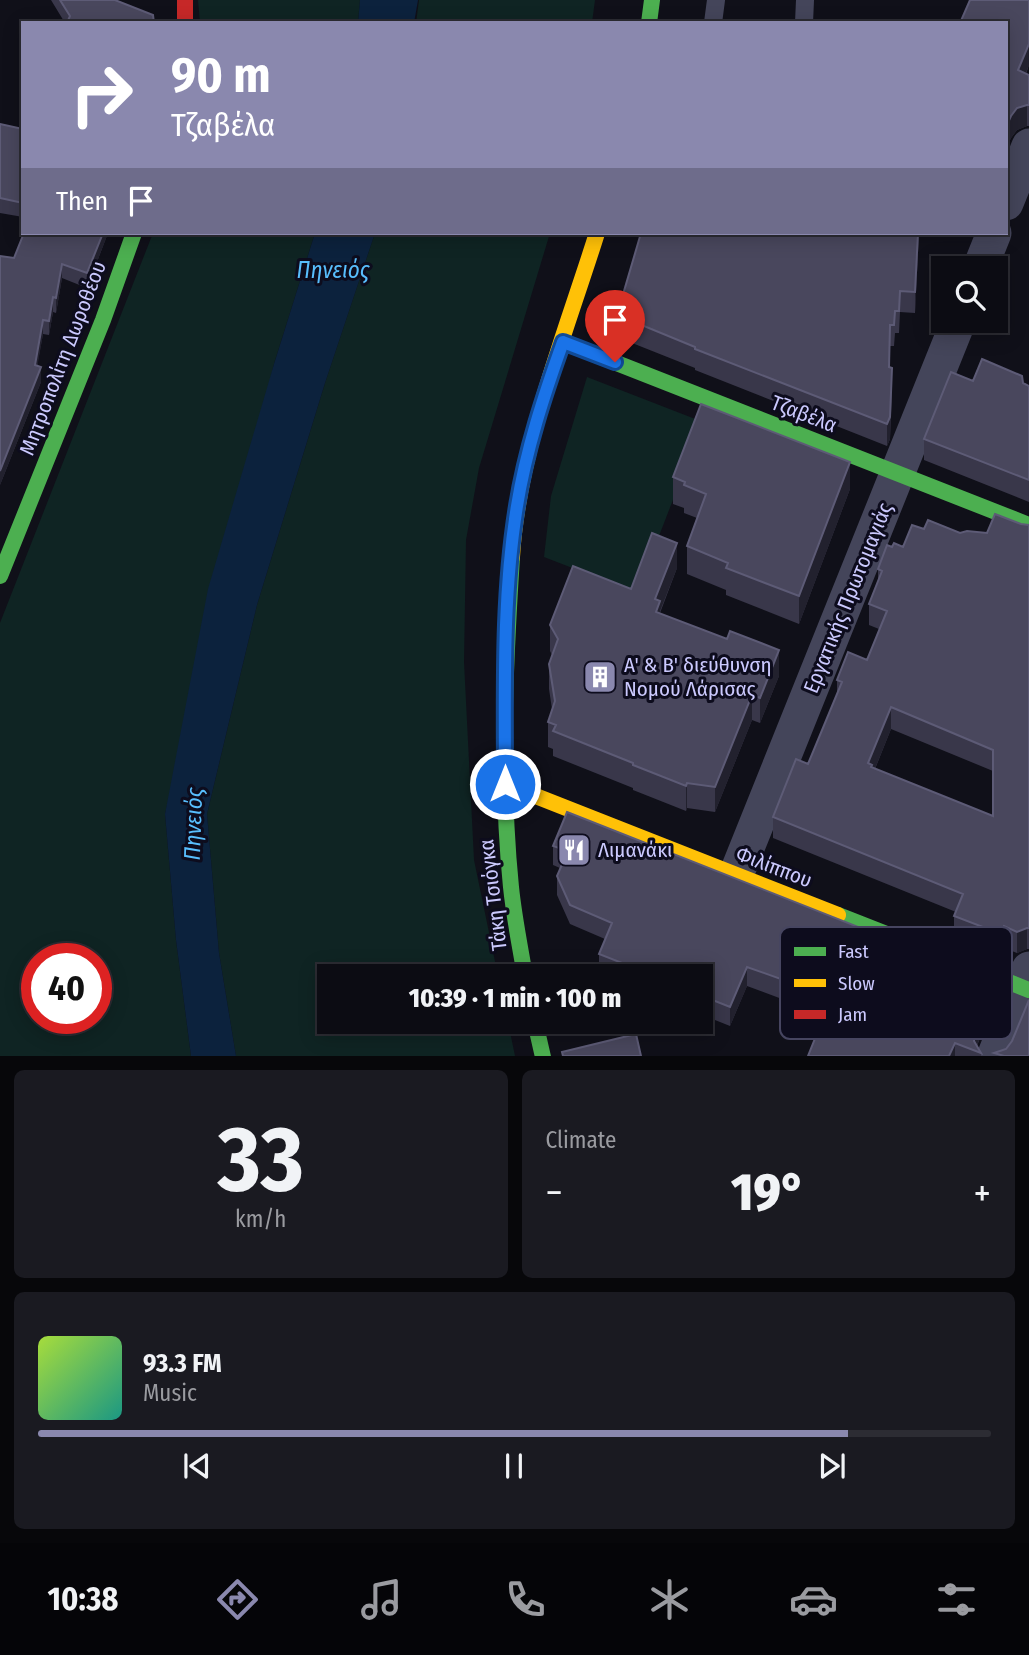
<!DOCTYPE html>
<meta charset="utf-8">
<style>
body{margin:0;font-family:"Fira Sans Condensed",sans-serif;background:#1a1a21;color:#f1f3f6;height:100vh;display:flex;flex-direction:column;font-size:26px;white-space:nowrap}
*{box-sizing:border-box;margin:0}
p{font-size:23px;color:#9a9ba0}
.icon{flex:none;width:38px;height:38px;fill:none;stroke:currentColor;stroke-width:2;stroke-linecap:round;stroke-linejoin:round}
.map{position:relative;height:1056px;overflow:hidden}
.panel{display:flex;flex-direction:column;gap:14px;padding:14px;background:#07070a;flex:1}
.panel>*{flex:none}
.banner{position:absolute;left:21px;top:21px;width:987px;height:214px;border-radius:0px;box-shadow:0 4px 18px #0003,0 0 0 2px #2c2c33;background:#8a88ae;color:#fff;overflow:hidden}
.buttons{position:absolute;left:931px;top:256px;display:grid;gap:14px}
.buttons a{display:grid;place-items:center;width:77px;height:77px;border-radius:0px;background:#0c0c13;box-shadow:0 4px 18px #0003,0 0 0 2px #2c2c33;font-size:35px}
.speed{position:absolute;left:21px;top:943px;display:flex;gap:14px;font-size:35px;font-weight:700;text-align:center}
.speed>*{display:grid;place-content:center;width:91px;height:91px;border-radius:50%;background:#0c0c13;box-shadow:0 4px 18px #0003,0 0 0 2px #2c2c33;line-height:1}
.speed .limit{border:10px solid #d22;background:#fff;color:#111}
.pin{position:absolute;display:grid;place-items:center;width:60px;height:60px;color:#fff;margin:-72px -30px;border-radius:50% 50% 50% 0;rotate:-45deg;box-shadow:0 0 7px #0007}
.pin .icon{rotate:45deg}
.me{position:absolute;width:77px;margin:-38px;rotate:0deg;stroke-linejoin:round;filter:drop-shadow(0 0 5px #0008)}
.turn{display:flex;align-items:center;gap:24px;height:147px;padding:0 35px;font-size:32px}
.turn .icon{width:91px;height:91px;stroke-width:2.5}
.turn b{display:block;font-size:49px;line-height:60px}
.then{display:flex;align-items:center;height:66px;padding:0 35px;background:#0003;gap:14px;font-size:26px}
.big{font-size:52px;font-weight:800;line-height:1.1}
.panel .card{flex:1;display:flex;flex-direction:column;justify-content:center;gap:10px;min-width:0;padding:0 24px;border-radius:10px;background:#1a1a21}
.panel .dial{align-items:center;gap:0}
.dial b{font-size:91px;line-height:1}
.song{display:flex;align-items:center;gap:21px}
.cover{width:84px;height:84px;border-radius:10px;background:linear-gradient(135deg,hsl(80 70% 55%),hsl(170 70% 35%))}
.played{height:7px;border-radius:4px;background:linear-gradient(90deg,#8a88ae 85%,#2c2c33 85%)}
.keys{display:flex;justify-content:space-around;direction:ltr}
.heat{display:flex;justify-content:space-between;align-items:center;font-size:38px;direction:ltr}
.panel .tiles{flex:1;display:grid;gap:14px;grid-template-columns:1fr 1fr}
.card:last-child{grid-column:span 2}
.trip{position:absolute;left:317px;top:964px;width:396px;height:70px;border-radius:0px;background:#0c0c13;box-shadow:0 4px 18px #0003,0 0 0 2px #2c2c33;font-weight:800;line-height:70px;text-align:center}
.tabs{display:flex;height:112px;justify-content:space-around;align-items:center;background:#050508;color:#9a9ba0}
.tabs .icon{width:49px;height:49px}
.tabs .current{color:#8a88ae}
.tabs b{font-size:32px;color:#f1f3f6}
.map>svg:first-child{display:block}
.green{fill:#0f2423;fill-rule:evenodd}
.water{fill:#0c223d}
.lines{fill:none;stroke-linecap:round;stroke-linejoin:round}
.lane{stroke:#44455a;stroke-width:18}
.street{stroke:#44455a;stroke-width:35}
.fast{stroke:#4caf50;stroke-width:16}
.slow{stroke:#ffc107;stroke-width:16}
.jam{stroke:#c62828;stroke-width:16}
.wall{fill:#39374a;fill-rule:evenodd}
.shaded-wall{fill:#22212e}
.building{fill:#49475d;stroke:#5d5b76;stroke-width:2;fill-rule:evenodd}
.route-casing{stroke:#114b97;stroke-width:18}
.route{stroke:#1a73e8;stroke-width:12}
.labels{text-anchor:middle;stroke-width:6;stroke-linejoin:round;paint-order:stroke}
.street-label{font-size:21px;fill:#cbc9fe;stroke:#0d0c1d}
.poi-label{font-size:21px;fill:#cbc9fe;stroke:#0d0c1d;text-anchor:start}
.water-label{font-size:23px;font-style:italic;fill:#58befd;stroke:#0d0c1d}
.key{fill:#0d0c1d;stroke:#464560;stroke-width:2}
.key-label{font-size:19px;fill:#cbc9fe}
</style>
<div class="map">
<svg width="1029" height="1057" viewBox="0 0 1029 1057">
<rect width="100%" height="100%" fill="#101019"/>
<!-- green -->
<path class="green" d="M198,0H360L358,23H200Z
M419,0H595L592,23H416Z
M153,233H315L274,364L165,814L176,940L191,1056H0V623ZM37,959H96V1018H37Z
M375,233H550L479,468L466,540L464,662L474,860L498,976H329V1022H508L515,1056H236L219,953L207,814L257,605L325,383Z
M587,377L703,422L637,593L544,557L551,496Z"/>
<!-- water -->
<path class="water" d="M360,0H418L414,23H358Z
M315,233H375L325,383L257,605L207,814L219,953L236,1056H191L176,940L165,814L208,589L274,364Z"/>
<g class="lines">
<!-- lane -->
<path class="lane" d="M713,23L716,0
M804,23L805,0"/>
<!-- street -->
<path class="street" d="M1006,203L1029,146
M980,268L994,233
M736,875L959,320
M994,1057L1029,969"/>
<!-- fast -->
<path class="fast" d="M649,23L652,0
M563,342L1029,525
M512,557C505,667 500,777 511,887C514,917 520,946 525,976
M0,576L103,320L134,233
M838,915L1029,990
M535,1022L543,1057"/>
<!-- slow -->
<path class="slow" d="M512,557C518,451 565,335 597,233
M505,784L838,915"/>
<!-- jam -->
<path class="jam" d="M185,0V23"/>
</g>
<!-- wall -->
<path class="wall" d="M51,0H115L154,23H65Z
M1029,0V65L1026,74L1029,75V126H1027L1017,130L1011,138L1006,149V23Z
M0,124L23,129V217L0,213Z
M24,233H108L87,288L62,278L56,313L53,312L49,335L43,334L37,366L41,382L0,485L14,258Z
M641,233H919L915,313L900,312L899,333H895L894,346H890L889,367L892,390L890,439L887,446L695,370V368L617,337V315Z
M973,381L1023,383L1029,386V502L924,460V439Z
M673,477L850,489L799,624L726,595V590L687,574V546L697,518L684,513V508L673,504Z
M1021,524L1029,525V949H1027L1017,953L1004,948L1001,955L954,937V916L956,912L773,838V817L808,764L837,695V680L867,660L879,629L869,625V604L878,582V569L892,547H903L924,529L960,533H987ZM891,729L993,771V816L875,769Z
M677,568L660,613L779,676L760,723L752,720L715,812L687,808L686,811L633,790V788L553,756V749L548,747V722L552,709L549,689V664L552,655L550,651V625Z
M553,846L995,1000L977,1046L981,1053V1056H808L818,1033L800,1026V1019L790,1015V1002L747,986L730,1026L700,1014V976H607L599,973V954L605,939L570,924L557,895V876L560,868L553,865Z"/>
<!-- shaded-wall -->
<path class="shaded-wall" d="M1029,44V65L1018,92V70Z
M1027,105V126L1017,130L1011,138L1006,149V127L1011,116L1017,108Z
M103,233H108L87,288V273Z
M918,233H919L915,313V292Z
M62,264V278L56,313V298Z
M53,297V312L49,335V321Z
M43,320V334L35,380V365Z
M41,367V382L0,485V471Z
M892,368L890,439L887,446V424Z
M850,462V489L799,624V596Z
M677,543V568L660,611V626L656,637L655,599Z
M779,650V676L760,723V698Z
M752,695V720L715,812V787Z
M891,707V729L872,776L868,763Z
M687,783V808L686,811V786Z
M1004,926V948L1001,955V934Z
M1027,928V949L1017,953V932Z
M747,967V986L730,1026V1007Z
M995,981V1000L975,1050V1031Z
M955,1043V1056H949Z"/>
<!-- building -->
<path class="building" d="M60,0H115L153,15L154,23H67L70,16Z
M970,0H1029V44L1018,70L1029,75V105H1027L1017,108L1011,116L1006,127V23H960Z
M0,124L23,129V203L0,198Z
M24,233H103L87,273L62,264L56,298L53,297L49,321L43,320L35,365L41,367L0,471V256L14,258Z
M641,233H918L915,292L900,291L899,311H895L894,325H890L889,367L892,368L890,417L887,424L695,349V347L617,315Z
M982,359L1022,376L1023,383L1029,386V480L924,439L951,372L973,381Z
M701,404L850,462L799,596L726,568L728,563L687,546L706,494L684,485L685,482L673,477Z
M995,514L1021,524L1029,525V928H1027L1017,932L1004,926L1001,934L954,916L963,894L773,817L796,759L808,764L842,682L837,680L848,652L867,660L887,611L869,604L882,571L878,569L887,545L892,547L894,543L903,547L912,525L924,529L928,520L960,533L967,531L987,533ZM891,707L993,750V816L871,767L872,765L868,763Z
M652,533L677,543L655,599L660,601L656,612L727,639L730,631L779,650L760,698L752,695L715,787L687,783L686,786L633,765V763L553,731L556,725L548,722L555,701L549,664L558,639L550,625L573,566L631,589Z
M567,812L995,981L975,1031L974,1041L981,1053L955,1043L949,1056H808L824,1016L800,1006L802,1001L790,996L795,984L747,967L730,1007L700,995V976H655L599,954L612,923L570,905L557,876L568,851L553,846Z
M1029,1000V1056H1004L994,1053L1006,1049L1012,1041Z
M636,1034L641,1056H563L562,1052Z"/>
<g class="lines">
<defs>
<path id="route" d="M505,784C505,692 502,598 517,506C526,450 544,395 563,342L615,362"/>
</defs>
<!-- route casing -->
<use href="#route" class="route-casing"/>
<!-- route -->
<use href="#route" class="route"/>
</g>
<!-- icons -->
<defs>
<symbol id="building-square" viewBox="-11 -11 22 22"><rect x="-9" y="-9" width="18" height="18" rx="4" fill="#8a88ae" stroke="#0d0c1d"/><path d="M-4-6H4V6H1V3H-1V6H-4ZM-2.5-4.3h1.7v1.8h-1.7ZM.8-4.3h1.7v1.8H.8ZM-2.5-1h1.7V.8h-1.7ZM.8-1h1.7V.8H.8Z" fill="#fff"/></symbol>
<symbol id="restaurant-square" viewBox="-11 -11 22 22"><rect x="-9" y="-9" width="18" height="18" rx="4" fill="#8a88ae" stroke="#0d0c1d"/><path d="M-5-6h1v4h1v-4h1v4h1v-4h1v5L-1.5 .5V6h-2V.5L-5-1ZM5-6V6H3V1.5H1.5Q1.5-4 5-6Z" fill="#fff"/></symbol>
</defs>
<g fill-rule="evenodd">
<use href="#building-square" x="581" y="658" width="38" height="38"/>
<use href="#restaurant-square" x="555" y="831" width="38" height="38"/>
</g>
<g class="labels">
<!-- street labels -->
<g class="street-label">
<text transform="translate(63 358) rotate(-69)" y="7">Μητροπολίτη Δωροθέου</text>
<text transform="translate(804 414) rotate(21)" y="7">Τζαβέλα</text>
<text transform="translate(848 598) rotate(-68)" y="7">Εργατικής Πρωτομαγιάς</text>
<text transform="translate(774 867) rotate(21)" y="7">Φιλίππου</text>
<text transform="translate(493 895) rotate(-97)" y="7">Τάκη Τσιόγκα</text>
</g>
<!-- poi labels -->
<g class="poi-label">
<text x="624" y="672">Α' &amp; Β' διεύθυνση<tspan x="624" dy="24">Νομού Λάρισας</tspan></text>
<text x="598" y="857">Λιμανάκι</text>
</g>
<!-- water labels -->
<g class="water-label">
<text x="333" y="278">Πηνειός</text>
<text transform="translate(193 824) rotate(-88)" y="8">Πηνειός</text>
</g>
</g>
<!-- legend -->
<rect x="780" y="927" width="232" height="112" rx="10" class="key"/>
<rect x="794" y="947" width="32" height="9" fill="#4caf50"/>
<rect x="794" y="979" width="32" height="8" fill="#ffc107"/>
<rect x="794" y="1010" width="32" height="9" fill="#c62828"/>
<g class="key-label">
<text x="838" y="958">Fast</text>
<text x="838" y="990">Slow</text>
<text x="838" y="1021">Jam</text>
</g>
</svg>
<div class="buttons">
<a><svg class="icon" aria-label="search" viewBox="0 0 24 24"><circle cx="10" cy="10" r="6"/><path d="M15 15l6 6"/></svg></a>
</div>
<div class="speed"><div class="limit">40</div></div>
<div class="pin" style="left:615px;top:362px;background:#d93025"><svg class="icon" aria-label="arrive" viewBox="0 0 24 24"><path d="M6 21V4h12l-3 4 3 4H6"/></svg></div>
<svg class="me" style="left:505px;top:784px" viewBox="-20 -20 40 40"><circle r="17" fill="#1a73e8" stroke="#fff" stroke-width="3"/><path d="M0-11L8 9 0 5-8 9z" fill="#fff"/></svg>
<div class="trip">10:39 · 1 min · 100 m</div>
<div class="banner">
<div class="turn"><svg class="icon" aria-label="right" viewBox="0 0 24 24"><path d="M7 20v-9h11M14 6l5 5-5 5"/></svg><div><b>90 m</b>Τζαβέλα</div></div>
<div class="then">Then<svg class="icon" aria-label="arrive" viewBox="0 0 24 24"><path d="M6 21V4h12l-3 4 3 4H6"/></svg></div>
</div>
</div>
<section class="panel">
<div class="tiles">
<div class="card dial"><b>33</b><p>km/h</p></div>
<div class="card"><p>Climate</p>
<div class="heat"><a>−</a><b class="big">19°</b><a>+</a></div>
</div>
<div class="card">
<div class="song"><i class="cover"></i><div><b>93.3 FM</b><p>Music</p></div></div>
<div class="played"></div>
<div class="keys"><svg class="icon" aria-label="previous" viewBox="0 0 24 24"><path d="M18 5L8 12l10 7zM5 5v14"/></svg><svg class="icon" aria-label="pause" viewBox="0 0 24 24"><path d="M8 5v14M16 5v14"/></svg><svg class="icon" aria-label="next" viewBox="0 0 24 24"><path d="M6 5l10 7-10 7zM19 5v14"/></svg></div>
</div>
</div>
</section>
<nav class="tabs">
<b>10:38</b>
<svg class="icon current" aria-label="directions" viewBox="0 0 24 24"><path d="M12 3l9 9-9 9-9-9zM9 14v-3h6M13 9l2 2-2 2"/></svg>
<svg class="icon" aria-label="music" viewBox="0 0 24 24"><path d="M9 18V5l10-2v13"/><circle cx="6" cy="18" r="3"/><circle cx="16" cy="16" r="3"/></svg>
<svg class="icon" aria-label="phone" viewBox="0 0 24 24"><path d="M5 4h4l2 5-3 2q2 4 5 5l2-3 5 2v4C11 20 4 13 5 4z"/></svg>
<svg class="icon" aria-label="climate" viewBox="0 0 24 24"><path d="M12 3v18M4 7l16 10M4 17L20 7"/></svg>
<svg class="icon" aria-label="car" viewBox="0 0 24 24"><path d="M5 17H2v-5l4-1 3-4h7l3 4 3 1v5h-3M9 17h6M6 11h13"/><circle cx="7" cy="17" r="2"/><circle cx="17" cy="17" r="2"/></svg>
<svg class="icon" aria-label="filters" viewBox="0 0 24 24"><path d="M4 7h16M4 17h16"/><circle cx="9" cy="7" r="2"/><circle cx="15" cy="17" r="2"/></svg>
</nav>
